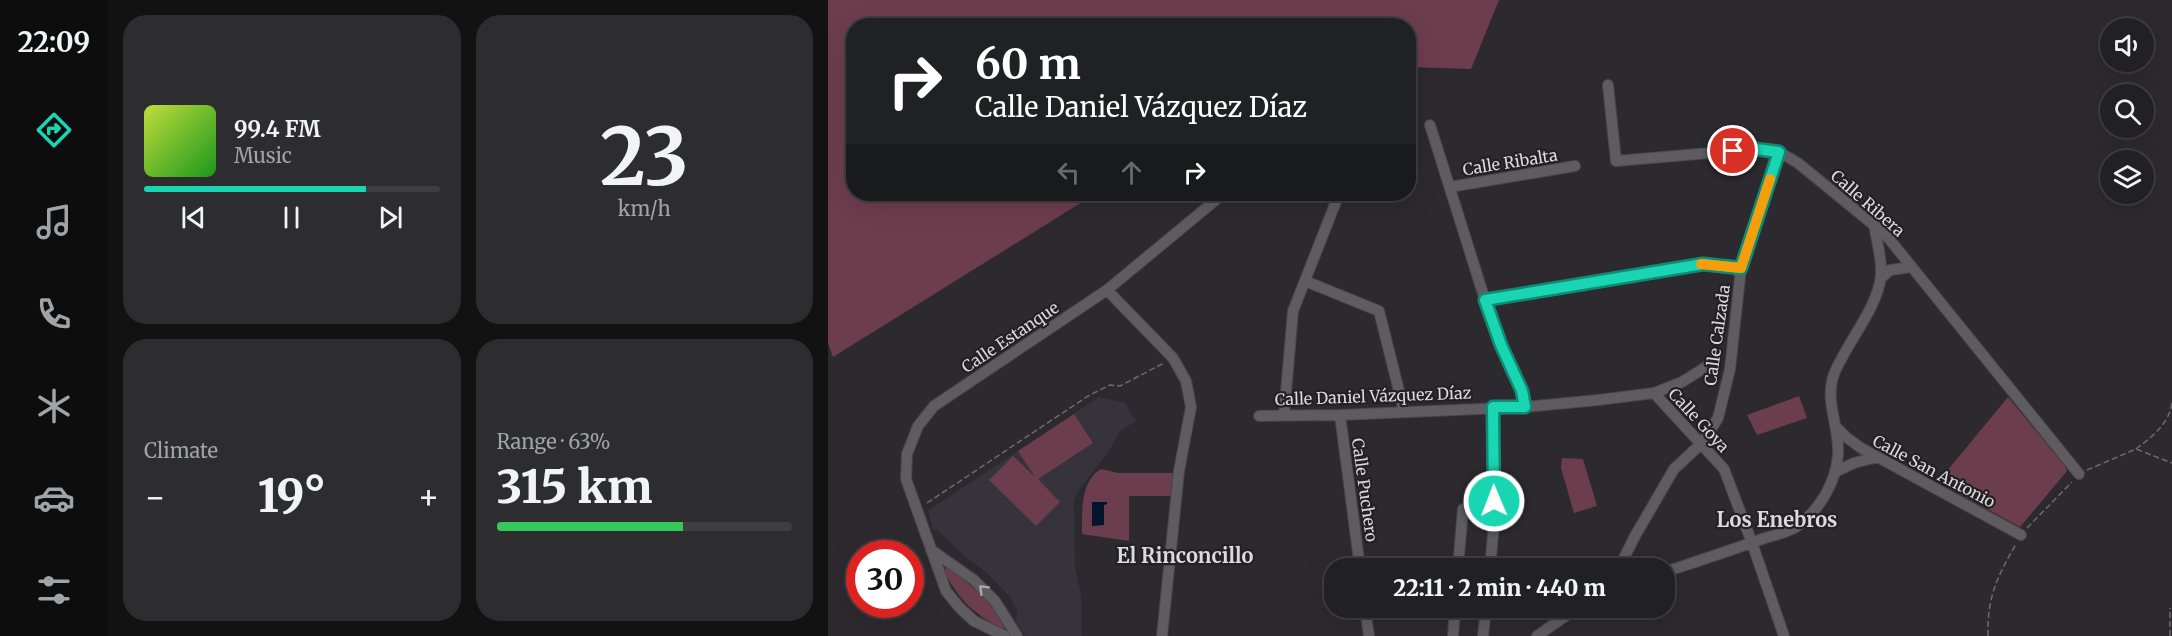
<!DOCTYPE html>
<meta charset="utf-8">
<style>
body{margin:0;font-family:Merriweather,serif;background:#2d2d2f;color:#f1f3f6;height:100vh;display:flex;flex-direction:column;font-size:22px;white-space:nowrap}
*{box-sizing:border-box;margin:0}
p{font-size:20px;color:#a2a3a5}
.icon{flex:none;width:33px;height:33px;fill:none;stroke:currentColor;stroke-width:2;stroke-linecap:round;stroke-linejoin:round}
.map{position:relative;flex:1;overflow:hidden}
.panel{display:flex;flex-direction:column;gap:15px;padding:15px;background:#121213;width:720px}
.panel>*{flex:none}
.hud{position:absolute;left:18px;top:18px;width:570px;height:183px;border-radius:24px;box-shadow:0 6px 24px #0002,0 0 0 2px #3e3e40;background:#202124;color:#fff;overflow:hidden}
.buttons{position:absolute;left:1272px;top:18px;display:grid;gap:12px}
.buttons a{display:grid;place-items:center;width:54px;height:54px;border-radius:50%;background:#212022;box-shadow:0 6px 24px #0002,0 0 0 2px #3e3e40;font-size:30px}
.speed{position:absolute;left:18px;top:540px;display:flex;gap:12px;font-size:30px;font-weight:700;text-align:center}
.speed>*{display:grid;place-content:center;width:78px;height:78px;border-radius:50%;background:#212022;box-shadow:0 6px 24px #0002,0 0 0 2px #3e3e40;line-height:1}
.speed .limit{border:9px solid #d22;background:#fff;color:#111}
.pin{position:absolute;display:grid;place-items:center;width:51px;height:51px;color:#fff;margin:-26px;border:3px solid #fff;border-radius:50%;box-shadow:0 2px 6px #0007}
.me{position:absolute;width:66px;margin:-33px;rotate:359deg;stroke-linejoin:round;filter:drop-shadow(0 0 4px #0008)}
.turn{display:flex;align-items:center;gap:21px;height:126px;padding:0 30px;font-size:27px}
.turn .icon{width:78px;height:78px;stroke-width:2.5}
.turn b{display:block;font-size:42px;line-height:51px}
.lanes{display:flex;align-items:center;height:57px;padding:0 30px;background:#0003;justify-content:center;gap:30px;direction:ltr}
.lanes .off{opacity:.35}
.big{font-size:45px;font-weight:800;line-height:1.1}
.panel .tile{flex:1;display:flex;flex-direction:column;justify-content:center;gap:9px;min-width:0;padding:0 21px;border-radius:24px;background:#2d2d2f}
.panel .dial{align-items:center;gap:0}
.dial b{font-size:78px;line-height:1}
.song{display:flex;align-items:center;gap:18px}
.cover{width:72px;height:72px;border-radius:9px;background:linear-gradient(135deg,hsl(70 70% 55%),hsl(120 70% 35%))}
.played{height:6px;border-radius:3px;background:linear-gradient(90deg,#19d5b2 75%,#3e3e40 75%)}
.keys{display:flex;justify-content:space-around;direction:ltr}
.heat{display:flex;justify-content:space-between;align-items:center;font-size:33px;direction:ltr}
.charge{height:9px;border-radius:4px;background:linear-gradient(90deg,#34c759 63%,#3e3e40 0)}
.panel .tiles{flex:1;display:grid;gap:15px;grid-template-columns:repeat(2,1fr)}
.trip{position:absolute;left:496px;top:558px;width:351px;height:60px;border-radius:24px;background:#212022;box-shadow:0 6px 24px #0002,0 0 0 2px #3e3e40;font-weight:800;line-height:60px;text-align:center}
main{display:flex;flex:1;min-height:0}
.tabs{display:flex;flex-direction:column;width:108px;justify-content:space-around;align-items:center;background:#0d0d0e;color:#a2a3a5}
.tabs .icon{width:42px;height:42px}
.tabs .current{color:#19d5b2}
.tabs b{font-size:27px;color:#f1f3f6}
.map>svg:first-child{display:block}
.built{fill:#37333c}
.green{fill:#6c3d4d}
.water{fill:#00142e}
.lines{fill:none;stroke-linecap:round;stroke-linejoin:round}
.minor-casing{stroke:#49474a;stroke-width:12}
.path{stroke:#6d6b6e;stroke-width:1.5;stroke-dasharray:6 3;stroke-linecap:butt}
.minor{stroke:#5e5c60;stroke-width:10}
.oneway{stroke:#aaa8ab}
.route-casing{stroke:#108a74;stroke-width:15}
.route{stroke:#19d5b2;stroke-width:10}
.slow{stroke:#f59e0b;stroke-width:10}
.labels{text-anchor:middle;stroke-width:4.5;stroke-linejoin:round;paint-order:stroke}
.street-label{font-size:16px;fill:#dcdadd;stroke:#222124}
.quarter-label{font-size:20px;font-weight:bold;fill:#dcdadd;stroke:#222124}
</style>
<main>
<nav class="tabs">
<b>22:09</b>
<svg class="icon current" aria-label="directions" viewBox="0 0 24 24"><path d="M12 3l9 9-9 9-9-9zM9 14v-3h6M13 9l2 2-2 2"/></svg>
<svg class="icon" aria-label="music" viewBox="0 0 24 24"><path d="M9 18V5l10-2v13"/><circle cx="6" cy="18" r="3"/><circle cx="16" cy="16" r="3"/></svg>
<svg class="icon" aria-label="phone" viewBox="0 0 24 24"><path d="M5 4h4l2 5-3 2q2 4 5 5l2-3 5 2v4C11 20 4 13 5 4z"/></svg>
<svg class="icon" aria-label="climate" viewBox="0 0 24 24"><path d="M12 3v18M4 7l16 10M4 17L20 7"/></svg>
<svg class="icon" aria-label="car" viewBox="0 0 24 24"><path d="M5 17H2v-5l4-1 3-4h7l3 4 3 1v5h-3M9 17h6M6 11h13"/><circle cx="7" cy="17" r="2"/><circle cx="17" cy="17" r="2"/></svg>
<svg class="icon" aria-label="filters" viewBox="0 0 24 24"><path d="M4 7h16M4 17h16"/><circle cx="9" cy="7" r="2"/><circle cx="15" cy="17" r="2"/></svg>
</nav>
<section class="panel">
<div class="tiles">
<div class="tile">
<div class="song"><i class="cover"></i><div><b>99.4 FM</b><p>Music</p></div></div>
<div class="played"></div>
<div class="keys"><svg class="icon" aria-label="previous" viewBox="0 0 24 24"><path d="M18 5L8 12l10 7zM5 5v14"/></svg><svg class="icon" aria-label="pause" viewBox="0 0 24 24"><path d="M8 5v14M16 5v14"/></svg><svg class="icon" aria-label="next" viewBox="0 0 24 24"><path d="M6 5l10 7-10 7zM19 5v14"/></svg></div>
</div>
<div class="tile dial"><b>23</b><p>km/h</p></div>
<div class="tile"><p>Climate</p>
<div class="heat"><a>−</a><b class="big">19°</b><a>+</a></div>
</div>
<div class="tile"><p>Range · 63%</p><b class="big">315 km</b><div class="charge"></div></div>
</div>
</section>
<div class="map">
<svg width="1344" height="636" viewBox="0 0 1344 636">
<rect width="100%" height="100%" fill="#2c2a2e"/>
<!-- built -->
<path class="built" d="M271,397L297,403L308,421L292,431L280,452L250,491L246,501L247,568L253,595L254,636H197L187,619L190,613L182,597L160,574L132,552L110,530H105L100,511Z"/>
<!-- green -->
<path class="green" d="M0,0H671L643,69L581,67L580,26H26V194H267L5,357L0,343Z
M971,396L979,418L929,435L919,415Z
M1180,397L1237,466L1239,471L1192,527L1110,482Z
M246,414L265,443L210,479L232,502L208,526L161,480L185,456L207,477L190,451Z
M734,458L755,459L769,506L746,513L733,468Z
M273,469L290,473H345L343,496H301V541L254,534C254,512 252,482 273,469Z
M119,566L160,600L177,628L174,629C145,613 131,600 116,571Z"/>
<!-- water -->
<path class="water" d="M264,502H279V504L276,505V525L264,526Z"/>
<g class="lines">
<defs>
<path id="minor" d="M780,85L788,161L928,149L951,152L970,163L1058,235L1251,474
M602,125L657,300L673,345L694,391L697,407
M622,187L747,166
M1053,278L1062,270L1084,267
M477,281L551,311L576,411
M279,290L345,358L358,381L363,407L351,471L334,636
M657,300L875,264L913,268
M826,393L854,382L881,365
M456,415L465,311L511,194
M512,415L532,568
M431,416L512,415L697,407L770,400L826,393L896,469L924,543L956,636
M1009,428L1018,437L1033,448L1193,535
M1009,471L1026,463L1049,457
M103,550L146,580L167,601L189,636
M630,568L635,509
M662,568L666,524L665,407
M791,568L807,536L846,469L874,443L890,418L902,369L913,268L951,152
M837,572C870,561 904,550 937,538C947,535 962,532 971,525C992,509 1008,482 1010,455C1012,428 996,401 1006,374C1018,344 1051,306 1053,275C1054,258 1049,242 1046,225
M537,608L541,636
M177,636L146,621L131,607L118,591L78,479L79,454L90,426L106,406L279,290L395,194
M625,636L627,608
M655,636L658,608
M709,636L749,608"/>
</defs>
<!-- minor casing -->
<use href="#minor" class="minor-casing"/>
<!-- path -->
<path class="path" d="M1308,449C1324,437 1343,422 1344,401
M1259,470L1308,449L1344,463
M99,503L260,396L282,385L292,386L336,363
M1199,528L1244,482
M1160,636C1159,597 1169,577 1188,544
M1342,636V608"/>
<!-- minor -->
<use href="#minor" class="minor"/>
</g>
<!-- one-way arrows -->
<defs><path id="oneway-chevron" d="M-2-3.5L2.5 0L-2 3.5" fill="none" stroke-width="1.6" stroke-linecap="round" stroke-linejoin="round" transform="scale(1.5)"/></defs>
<use class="oneway" href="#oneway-chevron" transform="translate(155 589) rotate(-135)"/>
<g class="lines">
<defs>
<path id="route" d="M666,501L665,407H697L694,391L673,345L657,300L875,264L913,268L951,152L928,149L905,151"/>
</defs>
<!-- route casing -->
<use href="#route" class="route-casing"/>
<!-- route -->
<use href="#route" class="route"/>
<!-- slow -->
<path class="slow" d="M873,264L913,268L942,179"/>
</g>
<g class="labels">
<!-- street labels -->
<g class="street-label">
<text transform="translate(682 162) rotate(-9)" y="6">Calle Ribalta</text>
<text transform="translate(1040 203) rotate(41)" y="6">Calle Ribera</text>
<text transform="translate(889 335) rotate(-82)" y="6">Calle Calzada</text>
<text transform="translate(182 337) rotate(-34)" y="6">Calle Estanque</text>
<text transform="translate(545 396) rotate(-2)" y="6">Calle Daniel Vázquez Díaz</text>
<text transform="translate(871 420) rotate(47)" y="6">Calle Goya</text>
<text transform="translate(1106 471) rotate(28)" y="6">Calle San Antonio</text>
<text transform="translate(537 490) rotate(82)" y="6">Calle Puchero</text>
</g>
<!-- quarter labels -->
<g class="quarter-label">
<text x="949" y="527">Los Enebros</text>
<text x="357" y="563">El Rinconcillo</text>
</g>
</g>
</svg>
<div class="buttons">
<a><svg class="icon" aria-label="sound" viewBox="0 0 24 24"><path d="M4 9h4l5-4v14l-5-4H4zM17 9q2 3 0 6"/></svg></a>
<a><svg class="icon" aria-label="search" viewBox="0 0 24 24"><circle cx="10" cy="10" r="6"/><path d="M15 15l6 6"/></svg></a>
<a><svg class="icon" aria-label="layers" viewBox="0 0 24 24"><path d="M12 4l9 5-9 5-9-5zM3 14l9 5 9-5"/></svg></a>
</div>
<div class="speed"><div class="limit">30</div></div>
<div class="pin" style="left:905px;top:151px;background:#d93025"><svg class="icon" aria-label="arrive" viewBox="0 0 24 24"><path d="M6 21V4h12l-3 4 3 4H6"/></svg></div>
<svg class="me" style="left:666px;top:501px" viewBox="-20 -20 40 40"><circle r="17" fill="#19d5b2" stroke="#fff" stroke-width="3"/><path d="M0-11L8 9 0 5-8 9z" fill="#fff"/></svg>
<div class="trip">22:11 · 2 min · 440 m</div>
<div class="hud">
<div class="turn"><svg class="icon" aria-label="right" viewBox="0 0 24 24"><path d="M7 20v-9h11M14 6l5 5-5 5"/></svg><div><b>60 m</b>Calle Daniel Vázquez Díaz</div></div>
<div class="lanes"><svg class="icon off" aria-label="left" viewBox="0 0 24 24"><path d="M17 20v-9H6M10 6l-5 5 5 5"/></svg><svg class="icon off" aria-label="ahead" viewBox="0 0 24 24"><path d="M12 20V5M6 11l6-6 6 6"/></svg><svg class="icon" aria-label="right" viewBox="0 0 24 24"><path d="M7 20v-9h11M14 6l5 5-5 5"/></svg></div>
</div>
</div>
</main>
